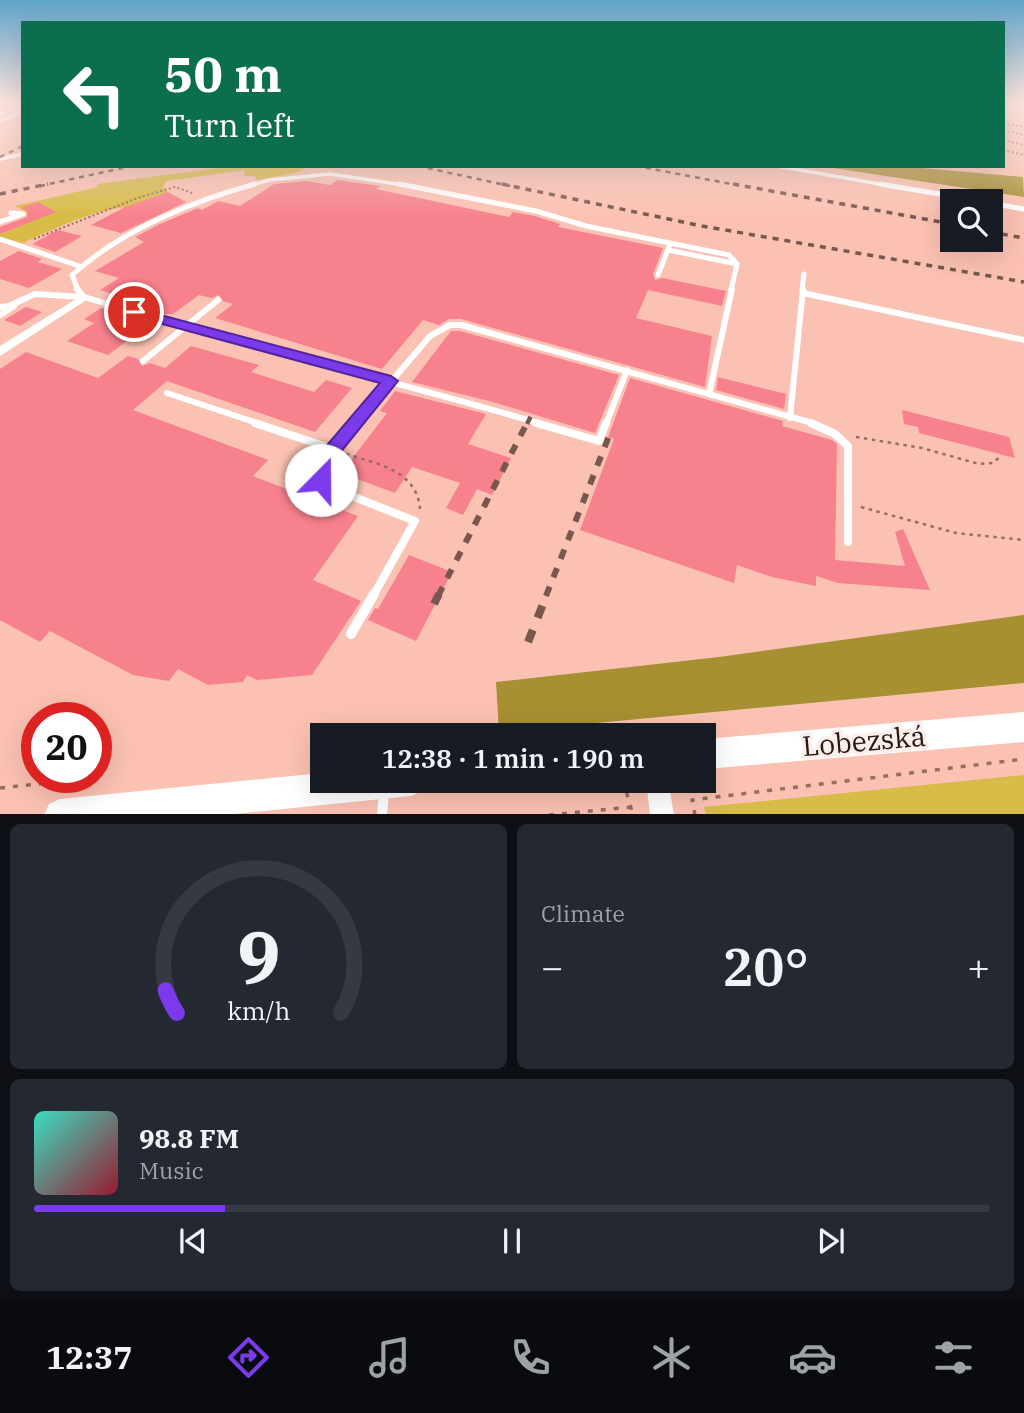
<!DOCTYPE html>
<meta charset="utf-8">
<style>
body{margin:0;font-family:"IBM Plex Serif",serif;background:#242831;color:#f1f3f6;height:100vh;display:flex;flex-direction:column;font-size:26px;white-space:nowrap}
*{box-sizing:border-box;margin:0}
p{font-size:23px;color:#9ea1a6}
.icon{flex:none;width:38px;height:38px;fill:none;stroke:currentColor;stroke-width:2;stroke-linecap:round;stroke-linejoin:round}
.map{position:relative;height:814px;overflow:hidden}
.details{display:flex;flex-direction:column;gap:10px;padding:10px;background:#0d0f14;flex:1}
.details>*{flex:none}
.banner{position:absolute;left:21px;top:21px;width:984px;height:147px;border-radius:0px;box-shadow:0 7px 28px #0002;background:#0b6e4f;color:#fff;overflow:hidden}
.controls{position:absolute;left:940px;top:189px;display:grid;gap:14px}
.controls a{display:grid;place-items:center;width:63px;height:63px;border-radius:0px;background:#171b24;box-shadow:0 7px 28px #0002;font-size:35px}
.speed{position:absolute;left:21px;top:702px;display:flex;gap:14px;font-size:35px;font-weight:700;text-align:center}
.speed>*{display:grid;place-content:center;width:91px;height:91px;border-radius:50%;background:#171b24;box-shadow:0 7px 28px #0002;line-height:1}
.speed .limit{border:10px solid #d22;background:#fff;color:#111}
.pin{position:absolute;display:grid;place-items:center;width:60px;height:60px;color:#fff;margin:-30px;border:4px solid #fff;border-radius:50%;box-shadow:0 2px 7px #0007}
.me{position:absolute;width:77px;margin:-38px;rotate:22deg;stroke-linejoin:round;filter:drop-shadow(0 0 5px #0008)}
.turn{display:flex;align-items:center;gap:24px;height:147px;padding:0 28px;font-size:32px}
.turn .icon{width:91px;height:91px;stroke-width:2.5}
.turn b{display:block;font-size:49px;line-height:60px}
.big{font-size:52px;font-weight:600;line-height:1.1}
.details .widget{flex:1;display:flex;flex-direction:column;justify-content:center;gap:10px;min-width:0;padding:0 24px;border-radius:10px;background:#242831}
.details .dial{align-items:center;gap:0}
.dial svg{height:182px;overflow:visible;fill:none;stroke:#363941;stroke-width:7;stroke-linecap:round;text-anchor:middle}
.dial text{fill:#f1f3f6;stroke:none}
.song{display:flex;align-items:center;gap:21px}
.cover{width:84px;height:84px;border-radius:10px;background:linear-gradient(135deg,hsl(170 70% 55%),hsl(350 70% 35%))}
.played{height:7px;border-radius:4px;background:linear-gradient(90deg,#7c3aed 20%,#363941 20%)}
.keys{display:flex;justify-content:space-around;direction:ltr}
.heat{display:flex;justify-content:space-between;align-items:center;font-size:38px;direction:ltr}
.details .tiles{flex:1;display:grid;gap:10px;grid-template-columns:1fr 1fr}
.widget:last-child{grid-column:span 2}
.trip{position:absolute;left:310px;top:723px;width:406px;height:70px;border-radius:0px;background:#171b24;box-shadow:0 7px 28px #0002;font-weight:600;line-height:70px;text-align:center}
.menu{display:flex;height:112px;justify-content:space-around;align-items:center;background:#090b0e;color:#9ea1a6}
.menu .icon{width:49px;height:49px}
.menu .on{color:#7c3aed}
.menu b{font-size:32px;color:#f1f3f6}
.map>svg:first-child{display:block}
.green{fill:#d7bc47}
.forest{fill:#a69031}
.building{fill:#f7818c}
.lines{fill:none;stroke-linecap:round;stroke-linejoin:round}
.path-far2{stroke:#956e64;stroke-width:2;stroke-dasharray:2 2.5;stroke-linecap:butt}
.path-far1{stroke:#956e64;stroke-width:2.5;stroke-dasharray:3.5 4.5;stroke-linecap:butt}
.path{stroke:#956e64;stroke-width:3.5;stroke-dasharray:5 8;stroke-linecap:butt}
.lane-far4{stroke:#fff;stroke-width:3.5}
.lane-far3{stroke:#fff;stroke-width:5}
.lane-far2{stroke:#fff;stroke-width:6}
.lane-far1{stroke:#fff;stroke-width:8}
.lane{stroke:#fff;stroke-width:10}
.street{fill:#fff;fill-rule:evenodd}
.secondary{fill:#fff;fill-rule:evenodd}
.rail-far4{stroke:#79574e;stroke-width:2.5;stroke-dasharray:5 5;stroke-linecap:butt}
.rail-far3{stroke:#79574e;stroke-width:3.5;stroke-dasharray:6 6;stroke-linecap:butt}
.rail-far2{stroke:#79574e;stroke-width:4.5;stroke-dasharray:8 8;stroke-linecap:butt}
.rail-far1{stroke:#79574e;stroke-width:6;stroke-dasharray:10 10;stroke-linecap:butt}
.rail{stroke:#79574e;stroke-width:8;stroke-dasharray:13 13;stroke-linecap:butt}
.route{fill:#7c3aed;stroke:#51269a;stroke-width:2}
.labels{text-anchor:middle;stroke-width:7;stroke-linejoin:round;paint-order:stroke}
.near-street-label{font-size:28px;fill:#2c1812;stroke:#fbefec}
</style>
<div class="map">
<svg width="1024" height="815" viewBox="0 0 1024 815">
<rect width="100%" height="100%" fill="#fbc2b3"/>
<!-- green -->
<path class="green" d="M307,166L299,172L258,180L255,179V176H244L245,170L166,181L163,188L168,192L136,208C110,202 48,231 23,243L0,237V234L55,212L47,207L30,214L15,206L98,187L97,184L218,168Z
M1024,775V814L706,815L704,807Z"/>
<!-- forest -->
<path class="forest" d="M820,166H899L1023,177L1024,197Z
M1024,615V683L499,732L496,682L719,657Z"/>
<!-- building -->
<path class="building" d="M337,180L380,186L376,189L509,217L513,212L535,216L560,224L558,227L663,248L653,274L655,280L662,278L726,291L722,306L648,290L636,318L712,336L705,387L461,319H449L439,325L423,320L382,369L215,318L233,304L223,301L219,295L211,298L199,295L173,314H163L113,300L116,297L111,296L113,294L100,290L119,278L95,271L144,242L135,237L160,224L198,208L202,210L218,201L240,206L274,184L307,181L330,185Z
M168,192L186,202L121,233L91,225L125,207Z
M38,202L56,212L0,234V227L27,217V210L20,208Z
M58,230L82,236L55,252L32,244Z
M19,251L42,259L38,262L62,269L29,288L0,279V261Z
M26,307L42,312L20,326L4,320Z
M101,308L139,319L151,323L108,355L67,341L94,323L84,319Z
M451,331H460L619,375L595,433L493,402L412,382Z
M191,346L259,365L251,372L314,392L326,380L352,388L315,432L167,381L133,410L268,460L253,476L358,516L313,580L361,601L312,675L257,680L247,675L243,682L208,685L178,669L169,681L133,675L50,631L40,642L0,620V369L26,352L98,378L128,356L138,359L142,366L150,363L165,368Z
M718,377L786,394L784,409L716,390Z
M630,378L783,421L782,426L832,440L837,444L835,560L905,566L895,532L903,529L930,590L838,583L816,576V586L772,577L737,565L734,583L580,530L614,439L608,437Z
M395,391L486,414L468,444L511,458L492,495L477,489L463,515L446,508L460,483L412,467L395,493L341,473L387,413L380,411Z
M902,410L1009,437L1015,458L919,433L918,427L904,424Z
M409,555L452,572L416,641L368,620L375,608L378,609Z"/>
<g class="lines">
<!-- path-far2 -->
<path class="path-far2" d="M1003,123L1024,127
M1003,130L1024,135
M1003,140L1024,145
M1003,150L1024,155
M34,239L140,197L175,187L192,193"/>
<!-- path-far1 -->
<path class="path-far1" d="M856,437L922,448L979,464L993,463L1002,455
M346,454C377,464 417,470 420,509
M861,507L956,533L1024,540"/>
<!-- path -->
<path class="path" d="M606,729L608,735
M623,780L633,815
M0,788L56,782
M549,815L632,807
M695,815L692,800L1024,759"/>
<!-- lane-far4 -->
<path class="lane-far4" d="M0,113L23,108
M0,121L23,112
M0,159L23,154
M777,166L891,186
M249,186L269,180L330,174L411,186"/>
<!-- lane-far3 -->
<path class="lane-far3" d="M399,184L536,211L586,226L729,255L737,264
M880,184L981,201
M990,203L1024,209
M0,222L23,214L11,213
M0,239L79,266
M668,250L737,264L731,290
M658,275L669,247
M78,290L72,275C123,229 190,202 255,184
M802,290L804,274"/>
<!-- lane-far2 -->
<path class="lane-far2" d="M77,289L84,297C236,343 390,380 542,424
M803,293L1024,340
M0,307L9,306L35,294L84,297
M0,315L14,306
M143,361L218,300
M167,393L260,424
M709,394L732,289
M790,418L803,289
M355,424L430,336L450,325H461L816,424
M606,424L627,370"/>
<!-- lane-far1 -->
<path class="lane-far1" d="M255,423L333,449
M356,423L323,462L321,480L334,489L415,521L373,596
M536,423L599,441L606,423
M811,423L835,434L848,446V542"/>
<!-- lane -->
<path class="lane" d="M351,634L374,594
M382,815L384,791"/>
<!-- street -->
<path class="street" d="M84,294L88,295V299L0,356V346Z
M646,780H668L674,815H650Z"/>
<!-- secondary -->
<path class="secondary" d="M1024,712V742L704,769V739Z
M322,773V780H426L422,791L411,796L225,815H44L49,804L60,799Z"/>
<!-- rail-far4 -->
<path class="rail-far4" d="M0,157L23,146
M418,166L510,186
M636,166L742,186
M40,186L132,166"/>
<!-- rail-far3 -->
<path class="rail-far3" d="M502,184L702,226L1024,282
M733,184L952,224
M0,194L48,184
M990,232L1024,238"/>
<!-- rail-far2 -->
<path class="rail-far2" d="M527,424L532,414"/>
<!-- rail-far1 -->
<path class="rail-far1" d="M438,596L527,423
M546,596L609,436"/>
<!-- rail -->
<path class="rail" d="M434,604L439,594
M528,642L547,594"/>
</g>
<!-- sky -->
<linearGradient id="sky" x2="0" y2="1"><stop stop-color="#60a4cb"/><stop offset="0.47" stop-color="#fde4dd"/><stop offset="1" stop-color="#fde4dd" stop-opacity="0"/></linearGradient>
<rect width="1024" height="217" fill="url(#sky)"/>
<!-- route -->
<path class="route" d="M134,308L391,376L398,381L331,464L327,485L321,487L315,485L312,480L317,457L380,383L129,315V309Z"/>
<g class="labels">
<!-- near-street labels -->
<g class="near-street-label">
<text transform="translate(864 741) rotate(-5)" y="10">Lobezská</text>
</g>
</g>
</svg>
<div class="controls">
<a><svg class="icon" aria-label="search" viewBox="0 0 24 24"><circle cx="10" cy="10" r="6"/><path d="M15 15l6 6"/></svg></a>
</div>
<div class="speed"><div class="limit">20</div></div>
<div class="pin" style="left:134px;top:312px;background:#d93025"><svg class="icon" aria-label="arrive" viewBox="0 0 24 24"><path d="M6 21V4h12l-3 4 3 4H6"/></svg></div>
<svg class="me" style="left:321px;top:480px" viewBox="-20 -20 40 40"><circle r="19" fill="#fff"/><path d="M0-13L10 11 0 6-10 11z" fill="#7c3aed"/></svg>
<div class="trip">12:38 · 1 min · 190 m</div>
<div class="banner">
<div class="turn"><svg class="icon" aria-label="left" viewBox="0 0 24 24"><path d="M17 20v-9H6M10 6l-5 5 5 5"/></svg><div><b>50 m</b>Turn left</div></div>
</div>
</div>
<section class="details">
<div class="tiles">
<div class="widget dial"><svg viewBox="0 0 100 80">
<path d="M14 69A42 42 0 1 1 86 69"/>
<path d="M14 69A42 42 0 0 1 9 59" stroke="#7c3aed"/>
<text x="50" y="56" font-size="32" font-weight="700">9</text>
<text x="50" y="72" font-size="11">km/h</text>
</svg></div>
<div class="widget"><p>Climate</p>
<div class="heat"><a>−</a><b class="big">20°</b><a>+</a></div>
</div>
<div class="widget">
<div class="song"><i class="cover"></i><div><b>98.8 FM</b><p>Music</p></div></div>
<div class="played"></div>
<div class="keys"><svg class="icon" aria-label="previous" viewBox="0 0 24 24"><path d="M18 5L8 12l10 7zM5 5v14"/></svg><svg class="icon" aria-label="pause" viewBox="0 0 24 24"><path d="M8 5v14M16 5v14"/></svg><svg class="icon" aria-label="next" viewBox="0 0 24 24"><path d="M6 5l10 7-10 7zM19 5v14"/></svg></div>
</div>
</div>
</section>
<nav class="menu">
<b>12:37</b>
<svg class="icon on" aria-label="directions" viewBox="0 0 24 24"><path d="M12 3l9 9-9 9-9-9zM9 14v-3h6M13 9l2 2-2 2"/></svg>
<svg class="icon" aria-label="music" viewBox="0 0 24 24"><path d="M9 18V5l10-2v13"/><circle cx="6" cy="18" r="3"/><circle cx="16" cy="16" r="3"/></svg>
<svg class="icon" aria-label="phone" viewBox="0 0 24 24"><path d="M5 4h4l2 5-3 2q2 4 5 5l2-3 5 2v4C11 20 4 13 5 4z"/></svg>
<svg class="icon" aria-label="climate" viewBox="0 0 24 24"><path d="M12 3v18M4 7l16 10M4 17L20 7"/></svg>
<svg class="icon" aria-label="car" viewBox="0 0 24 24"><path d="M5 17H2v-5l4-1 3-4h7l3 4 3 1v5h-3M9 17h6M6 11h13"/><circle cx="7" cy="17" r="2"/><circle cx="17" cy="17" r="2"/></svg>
<svg class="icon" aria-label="filters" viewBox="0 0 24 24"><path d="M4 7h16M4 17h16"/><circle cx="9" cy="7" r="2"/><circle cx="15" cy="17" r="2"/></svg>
</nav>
